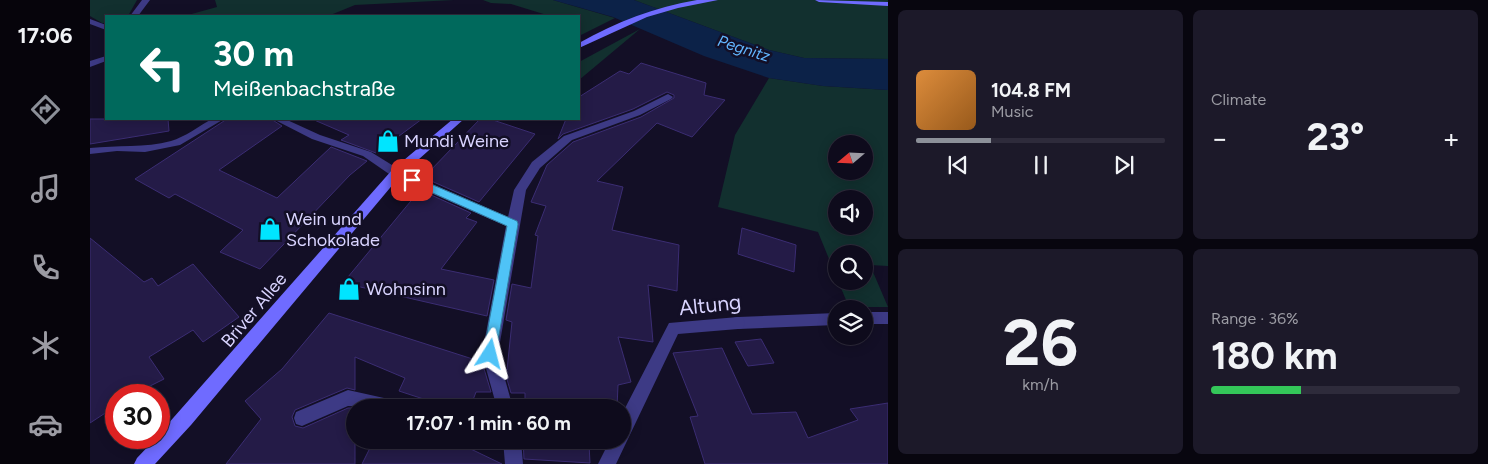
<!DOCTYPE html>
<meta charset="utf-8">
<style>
body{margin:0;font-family:Figtree,sans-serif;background:#1c1929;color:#f1f3f6;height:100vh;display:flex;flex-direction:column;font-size:19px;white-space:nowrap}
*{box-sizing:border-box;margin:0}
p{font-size:16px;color:#9b9ba3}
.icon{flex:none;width:28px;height:28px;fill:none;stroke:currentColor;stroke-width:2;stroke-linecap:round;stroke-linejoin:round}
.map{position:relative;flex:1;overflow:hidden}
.sheet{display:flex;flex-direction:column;gap:10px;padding:10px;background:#08060f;width:600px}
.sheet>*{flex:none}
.top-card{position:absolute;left:15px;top:15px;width:475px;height:105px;border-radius:0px;box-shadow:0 2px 12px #0003,0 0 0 1px #2e2b3b;background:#00695c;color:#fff;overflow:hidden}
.needle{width:32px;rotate:251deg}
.tools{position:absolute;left:738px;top:135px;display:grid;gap:10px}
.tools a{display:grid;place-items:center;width:45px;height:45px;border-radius:50%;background:#0e0b1c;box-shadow:0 2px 12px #0003,0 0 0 1px #2e2b3b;font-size:25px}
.speed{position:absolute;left:15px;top:384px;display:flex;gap:10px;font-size:25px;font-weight:700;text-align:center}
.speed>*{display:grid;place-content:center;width:65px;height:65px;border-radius:50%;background:#0e0b1c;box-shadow:0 2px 12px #0003,0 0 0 1px #2e2b3b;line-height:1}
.speed .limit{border:8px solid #d22;background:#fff;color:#111}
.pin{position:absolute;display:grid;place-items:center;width:42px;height:42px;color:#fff;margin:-21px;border-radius:10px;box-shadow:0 2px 8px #0006}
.me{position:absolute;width:55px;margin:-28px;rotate:9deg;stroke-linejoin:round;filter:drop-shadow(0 0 4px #0008)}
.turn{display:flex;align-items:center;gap:18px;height:105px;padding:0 25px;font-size:22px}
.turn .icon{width:65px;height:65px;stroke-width:2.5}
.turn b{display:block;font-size:35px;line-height:42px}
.big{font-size:38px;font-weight:700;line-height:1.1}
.sheet .widget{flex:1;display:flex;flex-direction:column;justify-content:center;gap:8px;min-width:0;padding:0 18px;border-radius:8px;background:#1c1929}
.sheet .dial{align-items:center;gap:0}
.dial b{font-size:65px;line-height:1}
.song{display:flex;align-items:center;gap:15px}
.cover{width:60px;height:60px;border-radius:8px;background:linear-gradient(135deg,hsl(30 70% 55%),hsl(30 70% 35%))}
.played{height:5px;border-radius:2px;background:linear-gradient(90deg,#8c9099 30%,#2e2b3b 30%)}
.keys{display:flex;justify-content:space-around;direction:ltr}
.heat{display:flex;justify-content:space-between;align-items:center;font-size:28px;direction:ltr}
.charge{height:8px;border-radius:4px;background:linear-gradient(90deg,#34c759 36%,#2e2b3b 0)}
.sheet .tiles{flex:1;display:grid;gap:10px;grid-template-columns:repeat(2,1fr)}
.trip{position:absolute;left:256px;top:399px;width:285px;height:50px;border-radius:25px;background:#0e0b1c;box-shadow:0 2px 12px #0003,0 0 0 1px #2e2b3b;font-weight:700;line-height:50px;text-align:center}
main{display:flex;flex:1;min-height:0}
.tabs{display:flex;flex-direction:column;width:90px;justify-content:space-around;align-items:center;background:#06040b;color:#9b9ba3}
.tabs .icon{width:35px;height:35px}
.tabs .current{color:#8c9099}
.tabs b{font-size:22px;color:#f1f3f6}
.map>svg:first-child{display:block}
.green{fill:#12302f;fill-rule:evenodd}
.water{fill:#0c2248}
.building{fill:#241b47;stroke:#3b2d73}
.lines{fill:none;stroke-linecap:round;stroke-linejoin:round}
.lane{fill:#3d3a85;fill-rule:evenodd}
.street{fill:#3d3a85;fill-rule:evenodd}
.secondary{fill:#6f6bff;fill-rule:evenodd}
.route{fill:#4fc3f7;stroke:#337fa1}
.labels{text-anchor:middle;stroke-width:5;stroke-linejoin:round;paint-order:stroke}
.far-water-label{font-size:16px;font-style:italic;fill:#62b6ff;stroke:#130f26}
.poi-label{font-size:18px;fill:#d9d4ff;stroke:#130f26;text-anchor:start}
.street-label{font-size:18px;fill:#d9d4ff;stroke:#130f26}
.near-street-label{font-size:21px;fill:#d9d4ff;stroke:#130f26}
</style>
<main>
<nav class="tabs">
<b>17:06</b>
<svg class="icon current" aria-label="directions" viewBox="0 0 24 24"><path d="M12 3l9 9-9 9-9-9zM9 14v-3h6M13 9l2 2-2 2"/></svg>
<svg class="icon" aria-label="music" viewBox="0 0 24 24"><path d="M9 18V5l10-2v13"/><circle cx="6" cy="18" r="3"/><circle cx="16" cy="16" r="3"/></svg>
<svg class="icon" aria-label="phone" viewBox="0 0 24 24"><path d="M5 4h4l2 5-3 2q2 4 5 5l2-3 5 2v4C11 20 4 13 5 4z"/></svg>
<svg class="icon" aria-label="climate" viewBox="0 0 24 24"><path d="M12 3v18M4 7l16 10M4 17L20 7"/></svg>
<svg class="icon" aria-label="car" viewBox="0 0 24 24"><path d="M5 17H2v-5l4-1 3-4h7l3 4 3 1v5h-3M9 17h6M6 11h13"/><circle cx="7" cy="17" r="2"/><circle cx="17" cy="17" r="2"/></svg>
</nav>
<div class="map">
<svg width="798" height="464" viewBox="0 0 798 464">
<rect width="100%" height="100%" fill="#130f26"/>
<!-- green -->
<path class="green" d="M0,0H47L38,16H16V23H12L0,16Z
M125,0H364L265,5L238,16L98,15L127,7Z
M393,0H463L525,18L489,36V16H460L421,4L401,3Z
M544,0H798V59L714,58L679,50Z
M550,29L489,80V62Z
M679,78L733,86L798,90V266L780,265L798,307H759L748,281H774V254H746V276L728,232L628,207L645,135ZM746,144H774V171H746ZM746,199H774V226H746Z"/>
<!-- water -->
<path class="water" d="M463,0H544L679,50L714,58L798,59V90L733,86L679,78L614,56L523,17Z"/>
<!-- building -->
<path class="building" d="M551,63L616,83L614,95L635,100L602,137L567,123L507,181L533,187L522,230L589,245L587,291L558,285L563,342L528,337L541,382L528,385L527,408H435V393H421L414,369L417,370L422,322L416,320L422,284L441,288L448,236L445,235L456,206L441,202L457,165L483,142L551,117L584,98V95L577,92L543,109L473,134L468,139L476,119H489V97L530,71L539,74Z
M0,119H78L79,131L0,144Z
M137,119H181L192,126L129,170L187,198L241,147L277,161L260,175L170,269L130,252L153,230L85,194L79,198L45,179Z
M222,119H332L286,153L251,140L259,135Z
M390,119H400L445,134L389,202L339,180L343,175L338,173Z
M330,190L381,213L376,218L387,222L351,269L404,280L397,316L253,283Z
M652,228L706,245L704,272L648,254Z
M0,238L54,282L62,278L68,286L103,264L149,317L113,342L103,330L59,357L74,379L42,395H26V406L0,423Z
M239,313L392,362L401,392H386L380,408H361L309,391L315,378L265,357V390L257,388L205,410L202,417L205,426L213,428L258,408H265V464H136L171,419L155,401L192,369Z
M671,339L684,363L658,366L645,342Z
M632,348L662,414L706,412L718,438L768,420L760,409L798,403V464H615L600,417L608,416L583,353Z
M284,440H362L412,464H272Z
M433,440H513L510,447L499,444L500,463L434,459Z"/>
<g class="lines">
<!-- lane -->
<path class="lane" d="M52,0H60L48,16H40Z
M774,312H798V324H774Z
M746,313V325L648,329L643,328L641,323L643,318L648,317Z"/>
<!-- street -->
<path class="street" d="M0,19L16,25V30L0,24Z
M16,56V61L0,67V61Z
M578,94L583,97L581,99L550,115L482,140L450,168L436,190L408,354L423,408H407L392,354L416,226L302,176L273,156L222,139L183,119H195L230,135L281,152L310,170L418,217L424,190L442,162L474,136L544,111Z
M122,119H134L90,145L55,152L27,151L0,154V148C27,145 55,148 81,141C95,137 109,126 122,119Z
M648,317L653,318L655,323L653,328L648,329L588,334L526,464H508L520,440H532V414L579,323Z
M258,390L303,400L309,402L311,408L258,406L212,426L206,424L204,418L206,412Z
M413,440H431L433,464H415Z"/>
<!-- secondary -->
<path class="secondary" d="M607,0H628L588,8L557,17L489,48V43C526,22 565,7 607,0Z
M725,0L798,2V6L729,2Z
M363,119H374L310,176L101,425L65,464H44L47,458L66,438H69V434L302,170Z"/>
</g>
<!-- route -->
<path class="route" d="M322,176L427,221L428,224L405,359L400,361L395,359L393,354L417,226L318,182L317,180Z"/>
<!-- icons -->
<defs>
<symbol id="shop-bare" viewBox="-9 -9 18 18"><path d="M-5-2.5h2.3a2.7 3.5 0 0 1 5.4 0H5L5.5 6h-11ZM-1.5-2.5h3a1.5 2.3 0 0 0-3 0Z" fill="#00e5ff" stroke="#130f26" stroke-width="2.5" paint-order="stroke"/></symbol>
</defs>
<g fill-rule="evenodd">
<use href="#shop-bare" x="282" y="125" width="32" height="32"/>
<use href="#shop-bare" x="164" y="213" width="32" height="32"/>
<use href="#shop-bare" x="243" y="273" width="32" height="32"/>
</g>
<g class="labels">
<!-- far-water labels -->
<g class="far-water-label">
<text transform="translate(654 48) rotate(18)" y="6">Pegnitz</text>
</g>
<!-- poi labels -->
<g class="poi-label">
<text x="314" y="147">Mundi Weine</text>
<text x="196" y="225">Wein und<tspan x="196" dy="21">Schokolade</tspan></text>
<text x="276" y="295">Wohnsinn</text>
</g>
<!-- street labels -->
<g class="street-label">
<text transform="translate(164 310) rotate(-50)" y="6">Briver Allee</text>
</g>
<!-- near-street labels -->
<g class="near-street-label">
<text transform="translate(620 305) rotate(-6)" y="7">Altung</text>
</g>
</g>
</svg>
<div class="tools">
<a><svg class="needle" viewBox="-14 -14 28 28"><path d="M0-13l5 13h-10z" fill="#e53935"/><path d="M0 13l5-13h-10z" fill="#9b9ba3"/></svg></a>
<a><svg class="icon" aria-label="sound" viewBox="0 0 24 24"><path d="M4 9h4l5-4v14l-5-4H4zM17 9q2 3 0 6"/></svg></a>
<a><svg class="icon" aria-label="search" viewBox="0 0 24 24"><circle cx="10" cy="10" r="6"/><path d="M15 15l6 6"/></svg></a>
<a><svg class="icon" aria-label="layers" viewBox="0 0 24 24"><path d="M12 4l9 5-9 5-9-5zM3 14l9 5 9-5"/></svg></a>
</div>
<div class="speed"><div class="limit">30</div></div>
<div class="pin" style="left:322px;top:180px;background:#d93025"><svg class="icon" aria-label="arrive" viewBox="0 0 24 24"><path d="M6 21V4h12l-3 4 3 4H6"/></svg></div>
<svg class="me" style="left:400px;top:354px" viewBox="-20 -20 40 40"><path d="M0-17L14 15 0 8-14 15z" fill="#4fc3f7" stroke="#fff" stroke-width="4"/></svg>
<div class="trip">17:07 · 1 min · 60 m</div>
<div class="top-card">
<div class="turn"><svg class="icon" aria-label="left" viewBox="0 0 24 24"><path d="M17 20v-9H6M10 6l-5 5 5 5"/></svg><div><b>30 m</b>Meißenbachstraße</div></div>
</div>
</div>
<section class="sheet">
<div class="tiles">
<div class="widget">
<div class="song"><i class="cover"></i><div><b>104.8 FM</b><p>Music</p></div></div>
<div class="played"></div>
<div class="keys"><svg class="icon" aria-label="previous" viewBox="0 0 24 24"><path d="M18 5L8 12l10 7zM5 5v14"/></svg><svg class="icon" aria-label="pause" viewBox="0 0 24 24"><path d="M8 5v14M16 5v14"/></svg><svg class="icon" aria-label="next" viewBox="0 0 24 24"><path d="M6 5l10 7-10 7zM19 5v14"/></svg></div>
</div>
<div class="widget"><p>Climate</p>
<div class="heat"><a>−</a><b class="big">23°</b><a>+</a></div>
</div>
<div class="widget dial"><b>26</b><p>km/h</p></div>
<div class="widget"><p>Range · 36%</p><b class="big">180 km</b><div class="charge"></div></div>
</div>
</section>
</main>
